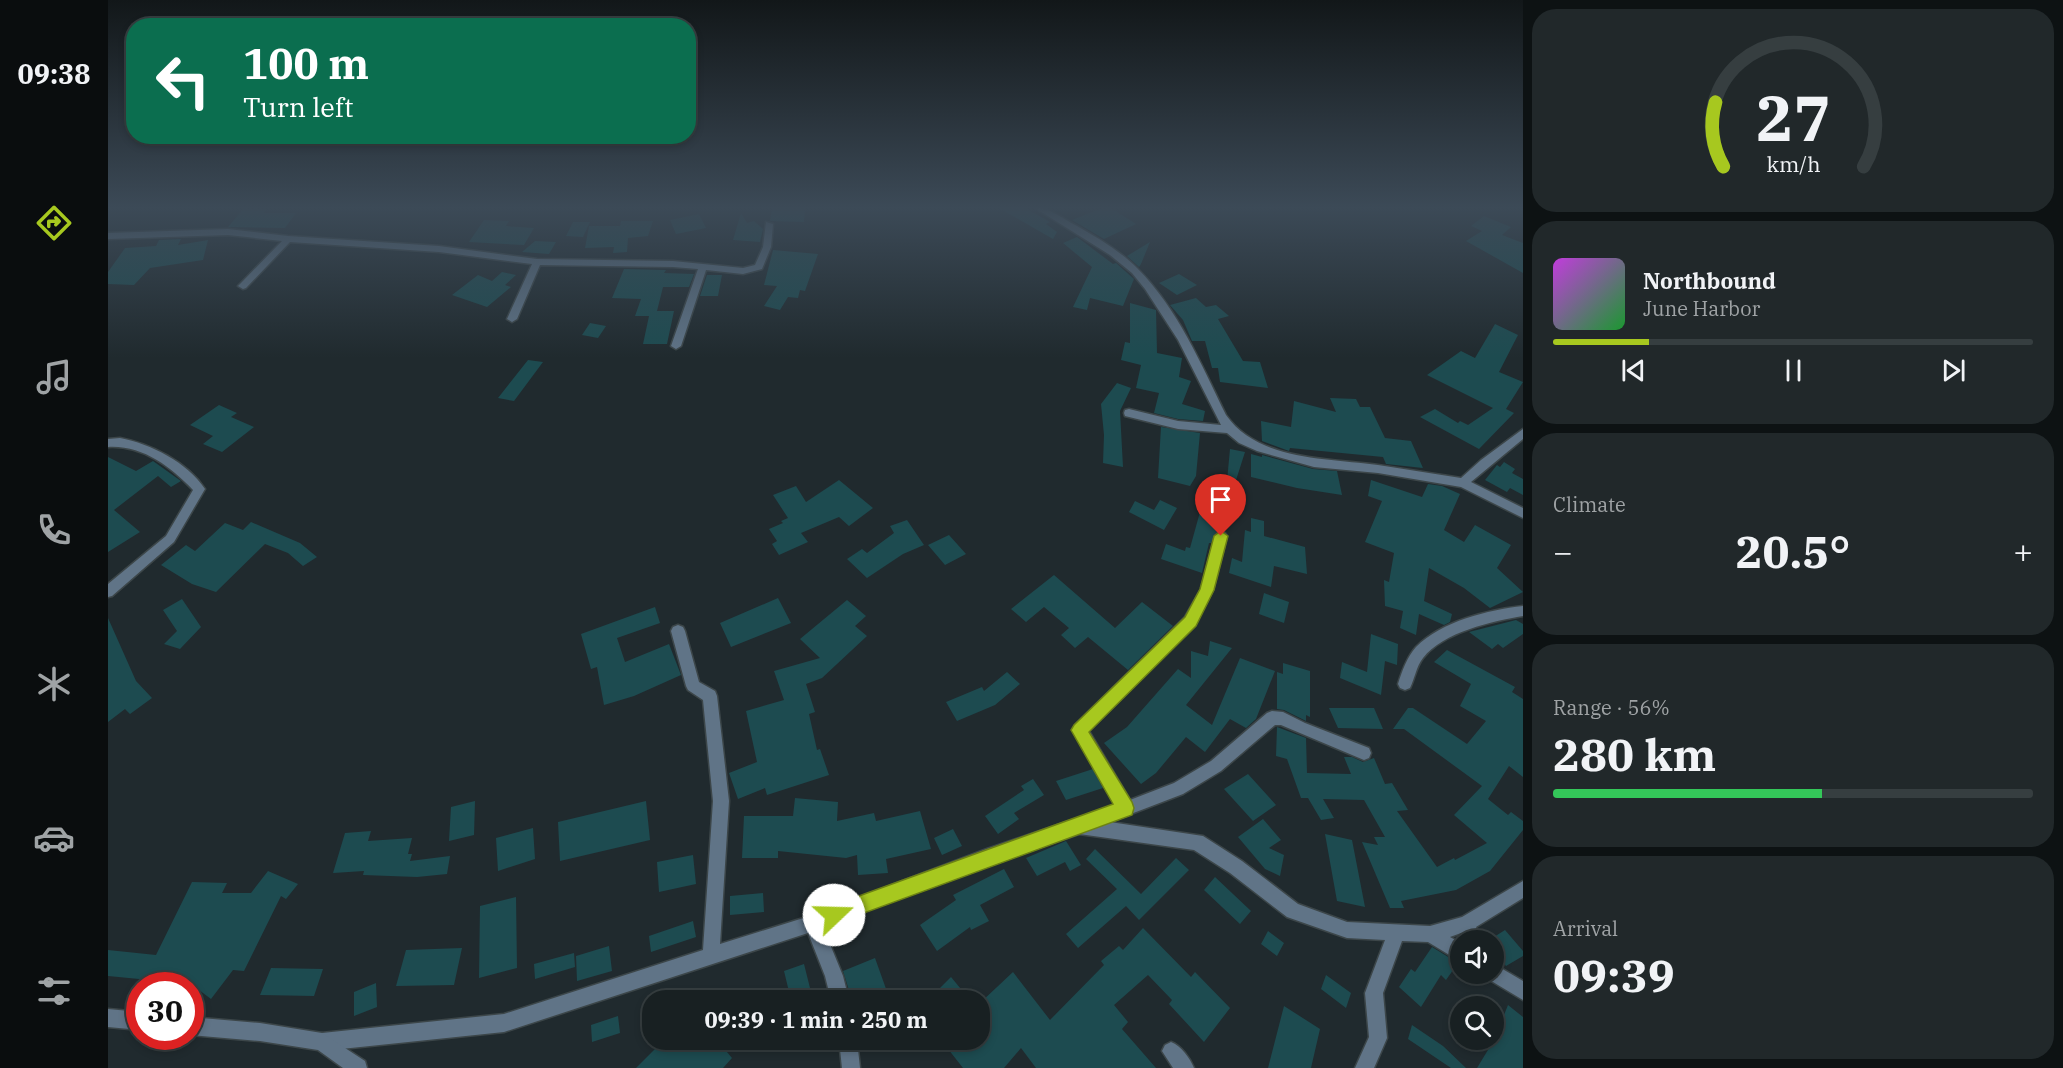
<!DOCTYPE html>
<meta charset="utf-8">
<style>
body{margin:0;font-family:"IBM Plex Serif",serif;background:#21282a;color:#f1f3f6;height:100vh;display:flex;flex-direction:column;font-size:22px;white-space:nowrap}
*{box-sizing:border-box;margin:0}
p{font-size:20px;color:#9fa3a5}
.icon{flex:none;width:33px;height:33px;fill:none;stroke:currentColor;stroke-width:2;stroke-linecap:round;stroke-linejoin:round}
.map{position:relative;flex:1;overflow:hidden}
.side{display:flex;flex-direction:column;gap:9px;padding:9px;background:#0d1213;width:540px}
.side>*{flex:none}
.hud{position:absolute;left:18px;top:18px;width:570px;height:126px;border-radius:24px;box-shadow:0 3px 9px #0003,0 0 0 2px #363e40;background:#0b6e4f;color:#fff;overflow:hidden}
.tools{position:absolute;left:1342px;top:930px;display:grid;gap:12px}
.tools a{display:grid;place-items:center;width:54px;height:54px;border-radius:50%;background:#182022;box-shadow:0 3px 9px #0003,0 0 0 2px #363e40;font-size:30px}
.speed{position:absolute;left:18px;top:972px;display:flex;gap:12px;font-size:30px;font-weight:700;text-align:center}
.speed>*{display:grid;place-content:center;width:78px;height:78px;border-radius:50%;background:#182022;box-shadow:0 3px 9px #0003,0 0 0 2px #363e40;line-height:1}
.speed .limit{border:9px solid #d22;background:#fff;color:#111}
.pin{position:absolute;display:grid;place-items:center;width:51px;height:51px;color:#fff;margin:-62px -26px;border-radius:50% 50% 50% 0;rotate:-45deg;box-shadow:0 0 6px #0007}
.pin .icon{rotate:45deg}
.me{position:absolute;width:66px;margin:-33px;rotate:69deg;stroke-linejoin:round;filter:drop-shadow(0 0 4px #0008)}
.turn{display:flex;align-items:center;gap:21px;height:126px;padding:0 18px;font-size:27px}
.turn .icon{width:78px;height:78px;stroke-width:2.5}
.turn b{display:block;font-size:42px;line-height:51px}
.big{font-size:45px;font-weight:800;line-height:1.1}
.side .widget{flex:1;display:flex;flex-direction:column;justify-content:center;gap:9px;min-width:0;padding:0 21px;border-radius:24px;background:#21282a}
.side .dial{align-items:center;gap:0}
.dial svg{height:156px;overflow:visible;fill:none;stroke:#363e40;stroke-width:7;stroke-linecap:round;text-anchor:middle}
.dial text{fill:#f1f3f6;stroke:none}
.song{display:flex;align-items:center;gap:18px}
.cover{width:72px;height:72px;border-radius:9px;background:linear-gradient(135deg,hsl(290 70% 55%),hsl(130 70% 35%))}
.played{height:6px;border-radius:3px;background:linear-gradient(90deg,#a7c81f 20%,#363e40 20%)}
.keys{display:flex;justify-content:space-around;direction:ltr}
.heat{display:flex;justify-content:space-between;align-items:center;font-size:33px;direction:ltr}
.charge{height:9px;border-radius:4px;background:linear-gradient(90deg,#34c759 56%,#363e40 0)}
.trip{position:absolute;left:534px;top:990px;width:348px;height:60px;border-radius:24px;background:#182022;box-shadow:0 3px 9px #0003,0 0 0 2px #363e40;font-weight:800;line-height:60px;text-align:center}
main{display:flex;flex:1;min-height:0}
.tab-bar{display:flex;flex-direction:column;width:108px;justify-content:space-around;align-items:center;background:#0a0d0e;color:#9fa3a5}
.tab-bar .icon{width:42px;height:42px}
.tab-bar .selected{color:#a7c81f}
.tab-bar b{font-size:27px;color:#f1f3f6}
.map>svg:first-child{display:block}
.building{fill:#1d4b50}
.lines{fill:none;stroke-linecap:round;stroke-linejoin:round}
.minor-casing{stroke:#3c4649;stroke-width:3}
.tertiary-casing{stroke:#3c4649;stroke-width:3}
.minor{fill:#607487;fill-rule:evenodd}
.tertiary{fill:#607487;fill-rule:evenodd}
.route{fill:#a7c81f;stroke:#6d8214;stroke-width:1.5}
</style>
<main>
<nav class="tab-bar">
<b>09:38</b>
<svg class="icon selected" aria-label="directions" viewBox="0 0 24 24"><path d="M12 3l9 9-9 9-9-9zM9 14v-3h6M13 9l2 2-2 2"/></svg>
<svg class="icon" aria-label="music" viewBox="0 0 24 24"><path d="M9 18V5l10-2v13"/><circle cx="6" cy="18" r="3"/><circle cx="16" cy="16" r="3"/></svg>
<svg class="icon" aria-label="phone" viewBox="0 0 24 24"><path d="M5 4h4l2 5-3 2q2 4 5 5l2-3 5 2v4C11 20 4 13 5 4z"/></svg>
<svg class="icon" aria-label="climate" viewBox="0 0 24 24"><path d="M12 3v18M4 7l16 10M4 17L20 7"/></svg>
<svg class="icon" aria-label="car" viewBox="0 0 24 24"><path d="M5 17H2v-5l4-1 3-4h7l3 4 3 1v5h-3M9 17h6M6 11h13"/><circle cx="7" cy="17" r="2"/><circle cx="17" cy="17" r="2"/></svg>
<svg class="icon" aria-label="filters" viewBox="0 0 24 24"><path d="M4 7h16M4 17h16"/><circle cx="9" cy="7" r="2"/><circle cx="15" cy="17" r="2"/></svg>
</nav>
<div class="map">
<svg width="1415" height="1068" viewBox="0 0 1415 1068">
<rect width="100%" height="100%" fill="#202a2e"/>
<!-- building -->
<path class="building" d="M136,208L159,209L155,213H188L177,228L120,227Z
M664,208H697L696,222L662,221Z
M891,208H917L942,222L938,224L949,232L945,239Z
M994,208H1003L1028,224L996,239L964,220Z
M633,213L639,223L646,221L655,229L652,242L625,240Z
M591,214L598,228L568,234L562,220Z
M1376,216L1403,227L1394,235L1415,243V273L1358,241L1374,231L1363,226Z
M376,220L401,221L398,226L426,228L416,245L361,242Z
M513,221H545L540,236L520,238L519,252L505,253L506,247L477,248L481,226H512Z
M465,222H482L475,237L458,236Z
M969,237L1005,264L1008,263L1026,279L1015,306L982,298L979,310L965,307L984,267L955,243Z
M73,239L70,245L100,240L95,260L42,268L26,285L0,284V272L17,248L48,246L51,240Z
M427,241L448,242L441,254L414,252Z
M1042,242L1033,264L1031,267L1019,256Z
M665,250L710,254L697,291L692,290L690,298L680,297L672,310L656,306L669,286L656,285Z
M516,269L558,270L556,273L586,274L581,287H555L549,311H566L559,344H535L541,316H527L533,299L504,298Z
M394,272L408,275L397,285L403,287L379,307L344,295L370,275L384,281Z
M1071,274L1089,285L1069,295L1051,283Z
M599,275H614L610,296H592Z
M1088,298L1098,307L1108,305L1121,316L1110,319L1135,361L1152,362L1160,388L1112,382L1110,368H1104L1097,341H1084L1075,320L1062,305Z
M1022,303L1048,310L1049,353L1074,358L1071,377L1083,381L1074,404L1097,411L1095,421L1070,419L1046,413L1051,393L1028,388L1033,365L1013,360L1017,342L1022,343Z
M482,323L498,326L490,338L474,335Z
M1387,324L1410,335L1391,372L1415,382L1398,409L1406,413L1371,449L1312,417L1327,409L1350,423L1352,421L1360,425L1385,408L1319,375L1353,351L1367,358Z
M420,360L435,362L406,401L390,398Z
M1009,383L1023,388L1012,411L1015,467L995,463L996,435L993,404Z
M1222,398L1248,399L1252,407H1262L1277,438L1303,441L1315,468L1278,464L1275,457L1182,448L1181,451L1154,441L1153,421L1183,427L1186,401L1228,412Z
M111,405L129,413L123,417L146,427L114,452L95,444L105,436L82,425Z
M1053,427L1092,433L1088,476L1082,486L1050,478Z
M1122,449L1137,452L1122,499L1117,498L1109,531L1103,543H1101L1094,573L1053,559L1058,544L1077,551L1078,547L1082,548L1102,476L1119,481Z
M1143,454L1154,457V455L1205,469L1229,471L1234,495L1189,488L1143,477Z
M0,457L28,471L45,461L73,481L63,487L50,476L6,510L32,532L0,552Z
M1396,462L1407,469L1404,473L1415,479V495L1402,488L1399,492L1377,480L1389,465L1392,467Z
M731,480L765,508L741,526L731,517L693,533L700,542L671,555L664,544L669,541L661,529L675,523L673,521L680,518L665,495L688,486L698,502Z
M1263,480L1314,497L1320,484L1334,486L1352,494L1336,530L1356,542L1367,525L1403,545L1389,568L1415,592L1382,608L1356,588L1321,568L1316,601L1344,614L1342,622L1336,625L1311,614L1308,635L1292,628L1295,611L1277,606L1276,580L1281,582L1286,553L1257,542L1274,501L1260,496Z
M1052,500L1069,508L1056,530L1021,512L1027,501L1046,510Z
M1143,518L1156,521V536L1197,547L1199,574L1166,566L1163,587L1121,573L1124,558L1134,562L1137,530L1143,532Z
M799,520L816,545L795,554L759,578L739,559L754,549L759,553L786,533L782,526Z
M143,522L192,543L209,557L195,566L180,553L157,544L108,592L84,584L53,565L78,545L87,551L117,523L135,530Z
M841,535L858,554L837,565L820,545Z
M946,575L1007,628L1034,602L1065,626L1020,670L980,637L967,648L953,635L961,628L936,607L918,622L903,609Z
M1156,593L1181,602L1176,623L1151,614Z
M670,598L683,623L623,647L612,623Z
M74,599L93,627L72,649L56,644L69,631L55,610Z
M739,600L758,616L747,626L759,636L714,678L698,684L707,712L701,714L709,750L712,749L721,775L659,795L657,788L630,799L621,773L649,762L638,711L676,700L666,671L712,658L692,639Z
M547,607L552,623L509,638L517,662L561,644L573,675L526,696L496,705L489,667L483,669L473,634Z
M0,618L28,681L44,698L22,714L17,709L0,722Z
M1408,620L1415,624V634L1395,648L1390,644L1384,649L1361,632Z
M1263,634L1290,644L1289,665L1277,661L1273,695L1232,678L1234,662L1259,672Z
M1102,641L1124,648L1078,705L1104,725L1132,658L1167,671L1148,719L1138,728L1122,719L1097,752L1078,737L1048,773L1033,784L996,743L1019,727L1070,669L1083,678V651L1100,656Z
M1339,650L1407,687L1404,692L1415,699V777L1401,766L1380,799L1400,815L1403,812L1415,821V830L1382,871L1348,890L1293,901L1296,908H1282L1254,842L1270,845L1266,837H1277L1256,800L1215,799L1226,818L1213,820L1200,798H1193L1179,759L1168,756L1169,727L1198,738L1199,773L1243,774L1236,757H1244L1255,762L1266,758L1277,784L1284,783L1300,810L1289,811L1329,867L1346,858L1347,860L1379,843L1346,815L1374,786L1296,729H1285L1300,708H1305L1359,744L1378,721L1352,706L1363,684L1326,662Z
M1175,663L1202,671V717L1198,715V721L1176,710L1169,709V672L1175,674Z
M899,672L912,684L887,705L849,721L838,702L874,687L876,691Z
M1221,708H1266L1275,729L1230,728Z
M985,769L995,788L958,800L948,781Z
M1140,774L1168,805L1145,821L1116,789Z
M925,779L936,795L906,813L911,819L890,834L877,816L916,790L913,786Z
M687,798L730,802L729,821L766,813L768,821L812,811L823,849L778,859L780,873L750,875L749,855L738,858L670,851V858H634L636,816H685Z
M367,801L366,835L341,841L343,807Z
M538,801L542,840L452,861L450,822Z
M1155,819L1173,840L1161,848L1176,855L1172,876L1157,869L1130,837Z
M425,828L427,859L390,871L388,838Z
M845,829L854,846L834,855L826,838Z
M263,831L260,841L304,838L300,854H304L302,861L342,856L339,874L309,877L255,875L256,871L225,873L237,833Z
M1217,834L1244,840L1257,907L1229,901Z
M958,841L973,865L962,871L957,862L929,876L918,858Z
M987,849L1033,894L1068,858L1081,870L1031,920L1018,906L970,948L958,934L1009,889L978,859Z
M585,855L588,884L551,892L549,862Z
M896,869L906,887L872,905L881,921L863,930L862,927L829,951L812,925L848,900L845,895Z
M160,871L190,884L178,899L173,896L136,971L125,970L103,999L83,984L0,976V950L48,955L84,882L119,883L114,893H143Z
M1107,877L1143,911L1132,924L1096,890Z
M655,893L656,912L622,915V896Z
M408,897L409,968L371,978L372,906Z
M585,921L588,937L543,952L541,936Z
M1035,928L1083,977L1087,972L1122,1008L1096,1042L1061,1004L1064,1000L1040,975L1006,1005L1020,1022L1014,1029L1048,1068H928L913,1048L896,1068H855L833,1040H872V1003L905,972L942,1020L996,965L993,961L1011,946L1015,950Z
M1397,930L1415,951V956L1398,966L1386,951V937Z
M1160,931L1176,943L1169,956L1153,944Z
M501,946L504,971L469,981L468,956Z
M1324,947L1350,963L1338,980L1333,975L1313,1007L1291,987L1303,969L1307,972Z
M354,948L346,985L288,986L298,950Z
M466,953L467,967L427,979L426,964Z
M767,958L782,1000H744L735,971Z
M696,964L705,1000H683L676,971Z
M163,968L215,969L206,996L152,995Z
M1218,975L1243,993L1238,1008L1213,989Z
M843,977L862,1000H820Z
M268,983L269,1007L246,1016V992Z
M1400,1005L1415,1017V1068H1369L1386,1040Z
M1176,1006L1212,1029L1203,1068H1160Z
M510,1016L512,1033L484,1042L483,1025Z
M1304,1025L1335,1046L1358,1068H1343L1300,1039Z
M556,1040H609L624,1058L615,1068H528Z"/>
<g class="lines">
<defs>
<path id="minor" d="M927,208C943,208 955,219 969,226C990,238 1012,251 1029,268C1070,309 1093,364 1118,415C1150,461 1220,458 1270,465C1298,469 1325,474 1353,478L1373,460L1415,429V439L1363,482L1415,508V518L1353,487L1270,473L1206,467L1149,451L1131,443L1119,433L1070,429L1017,416L1016,413L1017,410L1021,409L1070,421L1113,425L1070,340L1037,289L1024,273L1002,255Z
M658,222L665,224L663,247L654,269L635,274L598,270L573,346L568,349L563,346L590,269L565,267L432,265L409,319L404,322L399,319L424,264L331,252L182,242L138,288L135,289L130,286L132,284L174,241L120,235L0,239V233L120,229L180,236L331,246L429,259L565,261L635,268L647,265L655,247Z
M12,438C43,444 79,462 97,489L66,542L4,596L0,597V584L58,536L85,490C62,466 34,445 0,447V439Z
M1113,531L1117,533L1119,536L1105,590L1087,625L981,731L1022,800L1066,783L1103,761L1159,713L1164,711L1175,712L1197,723L1261,748L1263,753L1261,758L1256,760L1173,725H1167L1113,771L1075,794L1002,822L1095,836L1134,861L1190,904L1239,922L1322,926L1354,917L1415,881V898L1368,927L1374,940H1357L1353,933L1342,937L1353,943V962L1320,942L1294,941L1275,993L1279,1038L1266,1068H1247L1261,1037L1257,993L1277,940L1239,938L1179,917L1122,873L1086,850L971,834L879,865L715,927L735,976L741,1000H723L717,976L700,933L396,1032L214,1051L208,1048L205,1042L208,1036L214,1033L396,1014L595,950L605,801L595,700L580,690L578,686L563,631L565,627L570,625L575,627L577,631L591,682L607,691L609,696L621,801L612,944L705,915L879,849L1008,805L965,730L967,725L1077,617L1093,589L1107,536L1109,533Z
M1415,606V616C1385,621 1335,632 1315,658C1308,667 1307,678 1302,688L1297,690L1292,688L1290,684C1294,671 1299,657 1308,647C1334,621 1380,610 1415,606Z
M1386,964L1415,981V1000L1380,979L1378,974H1386Z
M731,1040H749L752,1068H734Z
M1063,1042C1073,1046 1082,1058 1086,1068H1065L1054,1051L1057,1045Z"/>
<path id="tertiary" d="M0,1009L32,1012V1030L0,1027Z
M82,1017L152,1023L214,1033L257,1061L259,1068H235L210,1050L152,1041L82,1035Z"/>
</defs>
<!-- minor casing -->
<use href="#minor" class="minor-casing"/>
<!-- tertiary casing -->
<use href="#tertiary" class="tertiary-casing"/>
<!-- minor -->
<use href="#minor" class="minor"/>
<!-- tertiary -->
<use href="#tertiary" class="tertiary"/>
</g>
<!-- sky -->
<linearGradient id="sky" x2="0" y2="1"><stop stop-color="#121719"/><stop offset="0.58" stop-color="#3c4a57"/><stop offset="1" stop-color="#3c4a57" stop-opacity="0"/></linearGradient>
<rect width="1415" height="358" fill="url(#sky)"/>
<!-- route -->
<path class="route" d="M1113,531L1120,536L1106,590L1088,626L981,732L1024,802L1026,808L1024,815L726,924L720,921L717,915L720,908L726,905L1005,804L963,730L966,725L1077,617L1092,589L1106,536Z"/>
</svg>
<div class="tools">
<a><svg class="icon" aria-label="sound" viewBox="0 0 24 24"><path d="M4 9h4l5-4v14l-5-4H4zM17 9q2 3 0 6"/></svg></a>
<a><svg class="icon" aria-label="search" viewBox="0 0 24 24"><circle cx="10" cy="10" r="6"/><path d="M15 15l6 6"/></svg></a>
</div>
<div class="speed"><div class="limit">30</div></div>
<div class="pin" style="left:1113px;top:536px;background:#d93025"><svg class="icon" aria-label="arrive" viewBox="0 0 24 24"><path d="M6 21V4h12l-3 4 3 4H6"/></svg></div>
<svg class="me" style="left:726px;top:915px" viewBox="-20 -20 40 40"><circle r="19" fill="#fff"/><path d="M0-13L10 11 0 6-10 11z" fill="#a7c81f"/></svg>
<div class="trip">09:39 · 1 min · 250 m</div>
<div class="hud">
<div class="turn"><svg class="icon" aria-label="left" viewBox="0 0 24 24"><path d="M17 20v-9H6M10 6l-5 5 5 5"/></svg><div><b>100 m</b>Turn left</div></div>
</div>
</div>
<section class="side">
<div class="widget dial"><svg viewBox="0 0 100 80">
<path d="M14 69A42 42 0 1 1 86 69"/>
<path d="M14 69A42 42 0 0 1 10 36" stroke="#a7c81f"/>
<text x="50" y="56" font-size="32" font-weight="700">27</text>
<text x="50" y="72" font-size="11">km/h</text>
</svg></div>
<div class="widget">
<div class="song"><i class="cover"></i><div><b>Northbound</b><p>June Harbor</p></div></div>
<div class="played"></div>
<div class="keys"><svg class="icon" aria-label="previous" viewBox="0 0 24 24"><path d="M18 5L8 12l10 7zM5 5v14"/></svg><svg class="icon" aria-label="pause" viewBox="0 0 24 24"><path d="M8 5v14M16 5v14"/></svg><svg class="icon" aria-label="next" viewBox="0 0 24 24"><path d="M6 5l10 7-10 7zM19 5v14"/></svg></div>
</div>
<div class="widget"><p>Climate</p>
<div class="heat"><a>−</a><b class="big">20.5°</b><a>+</a></div>
</div>
<div class="widget"><p>Range · 56%</p><b class="big">280 km</b><div class="charge"></div></div>
<div class="widget"><p>Arrival</p><b class="big">09:39</b></div>
</section>
</main>
